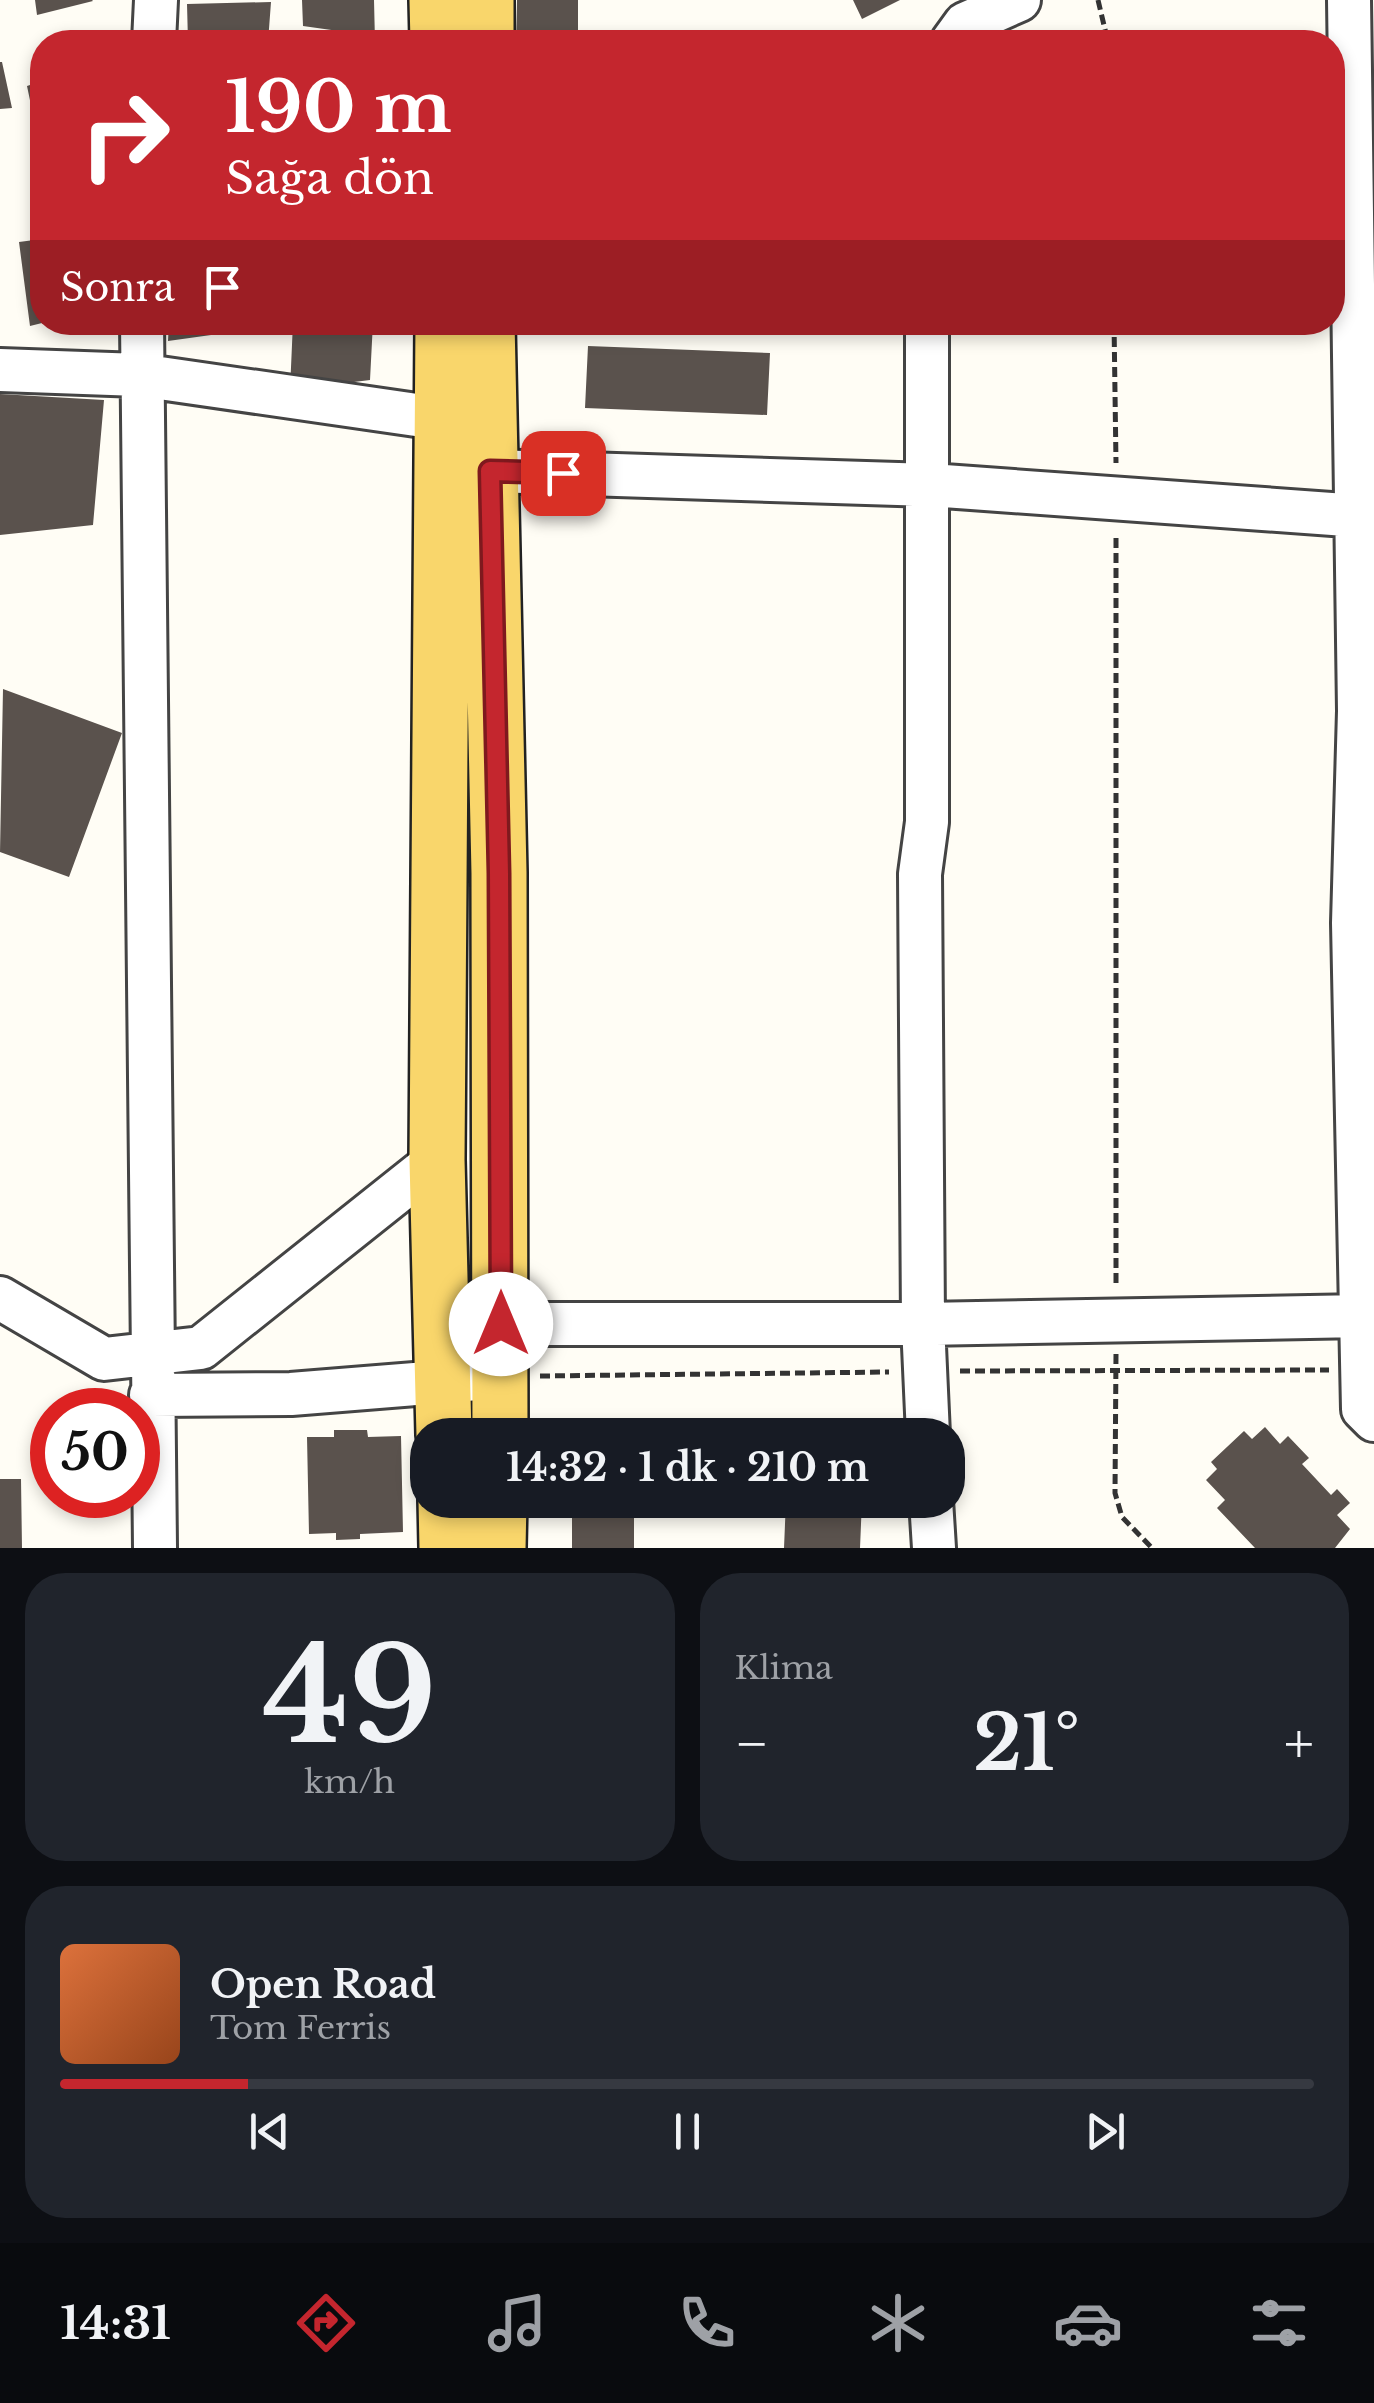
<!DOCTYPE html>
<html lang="tr">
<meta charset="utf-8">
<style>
body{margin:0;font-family:"Libre Baskerville",serif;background:#20242c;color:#f1f3f6;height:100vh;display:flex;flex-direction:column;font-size:38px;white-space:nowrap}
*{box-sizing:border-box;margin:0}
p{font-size:32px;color:#9ea1a6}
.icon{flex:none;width:55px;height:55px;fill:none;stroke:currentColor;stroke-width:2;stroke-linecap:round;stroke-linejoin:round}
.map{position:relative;height:1548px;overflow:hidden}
.panel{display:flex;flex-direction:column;gap:25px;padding:25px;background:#0d0f14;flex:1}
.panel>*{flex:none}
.hud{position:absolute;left:30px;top:30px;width:1315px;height:305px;border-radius:40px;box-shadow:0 5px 15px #0003;background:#c4262e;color:#fff;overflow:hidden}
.speed{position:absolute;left:30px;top:1388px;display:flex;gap:20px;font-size:50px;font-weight:700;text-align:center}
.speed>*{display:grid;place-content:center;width:130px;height:130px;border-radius:50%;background:#171b24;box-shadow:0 5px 15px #0003;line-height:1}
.speed .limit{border:15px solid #d22;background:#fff;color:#111}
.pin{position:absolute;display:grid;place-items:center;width:85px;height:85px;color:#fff;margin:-42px;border-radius:20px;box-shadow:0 5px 15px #0006}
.me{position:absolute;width:110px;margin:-55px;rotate:0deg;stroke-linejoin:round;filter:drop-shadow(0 0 8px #0008)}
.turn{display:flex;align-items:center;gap:35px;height:210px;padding:0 30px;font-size:45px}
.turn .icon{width:130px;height:130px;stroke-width:2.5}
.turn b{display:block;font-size:70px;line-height:85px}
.then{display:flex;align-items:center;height:95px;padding:0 30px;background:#0003;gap:20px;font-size:38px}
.big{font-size:75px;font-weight:700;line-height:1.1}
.panel .card{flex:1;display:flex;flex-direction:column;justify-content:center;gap:15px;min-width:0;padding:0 35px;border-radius:40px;background:#20242c}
.panel .dial{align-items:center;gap:0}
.dial b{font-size:130px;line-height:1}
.song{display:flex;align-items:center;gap:30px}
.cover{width:120px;height:120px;border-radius:15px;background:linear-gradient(135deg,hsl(20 70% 55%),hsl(20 70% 35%))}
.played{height:10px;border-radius:5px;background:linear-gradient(90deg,#c4262e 15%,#363941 15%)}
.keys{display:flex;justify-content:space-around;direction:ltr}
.heat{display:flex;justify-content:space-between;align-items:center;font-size:55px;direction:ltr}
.panel .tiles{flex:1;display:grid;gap:25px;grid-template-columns:1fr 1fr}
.card:last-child{grid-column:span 2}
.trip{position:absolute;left:410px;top:1418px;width:555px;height:100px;border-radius:40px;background:#171b24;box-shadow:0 5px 15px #0003;font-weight:700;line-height:100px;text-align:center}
.tabs{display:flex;height:160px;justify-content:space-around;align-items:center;background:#090b0e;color:#9ea1a6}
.tabs .icon{width:70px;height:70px}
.tabs .current{color:#c4262e}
.tabs b{font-size:45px;color:#f1f3f6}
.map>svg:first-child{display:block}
.building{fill:#5a524d}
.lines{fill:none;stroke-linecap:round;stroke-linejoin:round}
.minor-casing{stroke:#444;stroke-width:48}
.major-casing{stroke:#222;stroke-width:60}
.path{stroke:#333;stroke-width:5;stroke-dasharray:10 5;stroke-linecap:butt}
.minor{stroke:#fff;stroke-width:42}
.major{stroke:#f9d66b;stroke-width:55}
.route-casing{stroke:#7f191e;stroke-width:25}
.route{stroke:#c4262e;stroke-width:18}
</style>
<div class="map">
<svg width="1374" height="1548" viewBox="0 0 1374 1548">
<rect width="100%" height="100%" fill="#fffdf5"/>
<!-- building -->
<path class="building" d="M35,0H92L93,1L37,15Z
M302,0H374L375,42L348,41L374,36L303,26Z
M517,0H578V42H516Z
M853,0H900L862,19Z
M271,2L268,42H188L187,4Z
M0,62H2L12,108L0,109Z
M42,81V152L41,153L27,86Z
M42,239V323L30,326L19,242Z
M169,322H282V325L168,341Z
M293,322H373L370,380L290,390Z
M588,346L770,353L767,415L585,408Z
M0,394L104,400L93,525L0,535Z
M3,689L122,733L69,877L0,852Z
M1265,1427L1280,1444L1288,1436L1309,1458L1302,1464L1331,1495L1337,1489L1350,1503L1337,1515L1350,1529L1335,1548H1255L1217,1508L1225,1500L1206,1480L1217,1469L1211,1462L1244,1431L1252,1439Z
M334,1430H367L368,1437L401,1436L403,1532L360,1534V1539L336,1540V1533L309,1534L307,1437H334Z
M632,1431V1435H590V1432Z
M0,1479H21L22,1548H0Z
M572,1500H634V1548H572Z
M786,1500H862L860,1548H784Z"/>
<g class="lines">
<defs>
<path id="minor" d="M1349,0L1359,711L1353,923L1363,1409L1374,1420
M154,42L156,0
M952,42L965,24L1019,0
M142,322L155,1548
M927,322V822L920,874L923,1324L928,1435
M0,370L139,375L444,419
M490,471L930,485L1374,517
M0,1298L104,1359L201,1348L437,1160
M441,1319L501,1324H923L1362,1316
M151,1395L291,1394L502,1377
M931,1500L934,1548"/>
<path id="major" d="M437,0L438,42
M486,42V0
M443,322L437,1160L444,1435
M487,322L499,873L500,1435
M446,1500L447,1548
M498,1548L499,1500"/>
</defs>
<!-- minor casing -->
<use href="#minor" class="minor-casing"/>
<!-- major casing -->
<use href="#major" class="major-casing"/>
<!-- path -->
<path class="path" d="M1098,0L1108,42
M1114,322L1116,463
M1116,1283V534
M1116,1354L1115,1493L1122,1517L1152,1548
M960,1371L1329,1370
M540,1376L889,1372"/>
<!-- minor -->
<use href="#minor" class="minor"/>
<!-- major -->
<use href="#major" class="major"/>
</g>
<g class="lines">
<defs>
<path id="route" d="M501,1324L499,873L490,471L563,473"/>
</defs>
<!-- route casing -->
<use href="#route" class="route-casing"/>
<!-- route -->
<use href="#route" class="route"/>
</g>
</svg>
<div class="speed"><div class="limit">50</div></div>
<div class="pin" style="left:563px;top:473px;background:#d93025"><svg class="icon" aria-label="arrive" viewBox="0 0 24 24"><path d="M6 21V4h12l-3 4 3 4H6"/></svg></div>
<svg class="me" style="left:501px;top:1324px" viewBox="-20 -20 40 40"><circle r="19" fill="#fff"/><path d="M0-13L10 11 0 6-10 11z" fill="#c4262e"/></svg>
<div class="trip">14:32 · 1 dk · 210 m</div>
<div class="hud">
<div class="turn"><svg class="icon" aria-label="right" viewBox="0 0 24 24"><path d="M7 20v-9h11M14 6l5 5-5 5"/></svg><div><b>190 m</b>Sağa dön</div></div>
<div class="then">Sonra<svg class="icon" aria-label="arrive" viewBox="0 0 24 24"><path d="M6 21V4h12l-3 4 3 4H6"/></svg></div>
</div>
</div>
<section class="panel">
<div class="tiles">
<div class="card dial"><b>49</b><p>km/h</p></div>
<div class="card"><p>Klima</p>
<div class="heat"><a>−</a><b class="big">21°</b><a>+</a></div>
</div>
<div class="card">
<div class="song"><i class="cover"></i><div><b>Open Road</b><p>Tom Ferris</p></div></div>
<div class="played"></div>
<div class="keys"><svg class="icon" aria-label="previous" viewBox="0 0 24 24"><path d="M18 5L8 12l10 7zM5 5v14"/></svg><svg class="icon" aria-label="pause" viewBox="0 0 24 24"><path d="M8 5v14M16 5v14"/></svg><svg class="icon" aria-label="next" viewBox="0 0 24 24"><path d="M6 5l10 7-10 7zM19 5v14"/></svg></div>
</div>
</div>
</section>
<nav class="tabs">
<b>14:31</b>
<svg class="icon current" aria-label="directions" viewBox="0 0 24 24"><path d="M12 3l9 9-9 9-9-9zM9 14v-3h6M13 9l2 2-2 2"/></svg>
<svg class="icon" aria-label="music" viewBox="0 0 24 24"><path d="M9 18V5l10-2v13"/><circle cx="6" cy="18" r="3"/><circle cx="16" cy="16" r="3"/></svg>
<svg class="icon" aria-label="phone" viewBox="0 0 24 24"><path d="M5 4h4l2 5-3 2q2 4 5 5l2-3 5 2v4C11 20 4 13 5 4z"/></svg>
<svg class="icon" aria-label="climate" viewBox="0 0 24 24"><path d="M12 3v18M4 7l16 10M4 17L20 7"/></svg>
<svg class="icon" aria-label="car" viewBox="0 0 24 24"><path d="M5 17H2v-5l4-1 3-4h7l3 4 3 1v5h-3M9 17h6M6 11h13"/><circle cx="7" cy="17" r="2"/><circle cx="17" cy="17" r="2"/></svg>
<svg class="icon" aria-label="filters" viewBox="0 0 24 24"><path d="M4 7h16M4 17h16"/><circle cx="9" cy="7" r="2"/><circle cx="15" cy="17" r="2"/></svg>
</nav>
